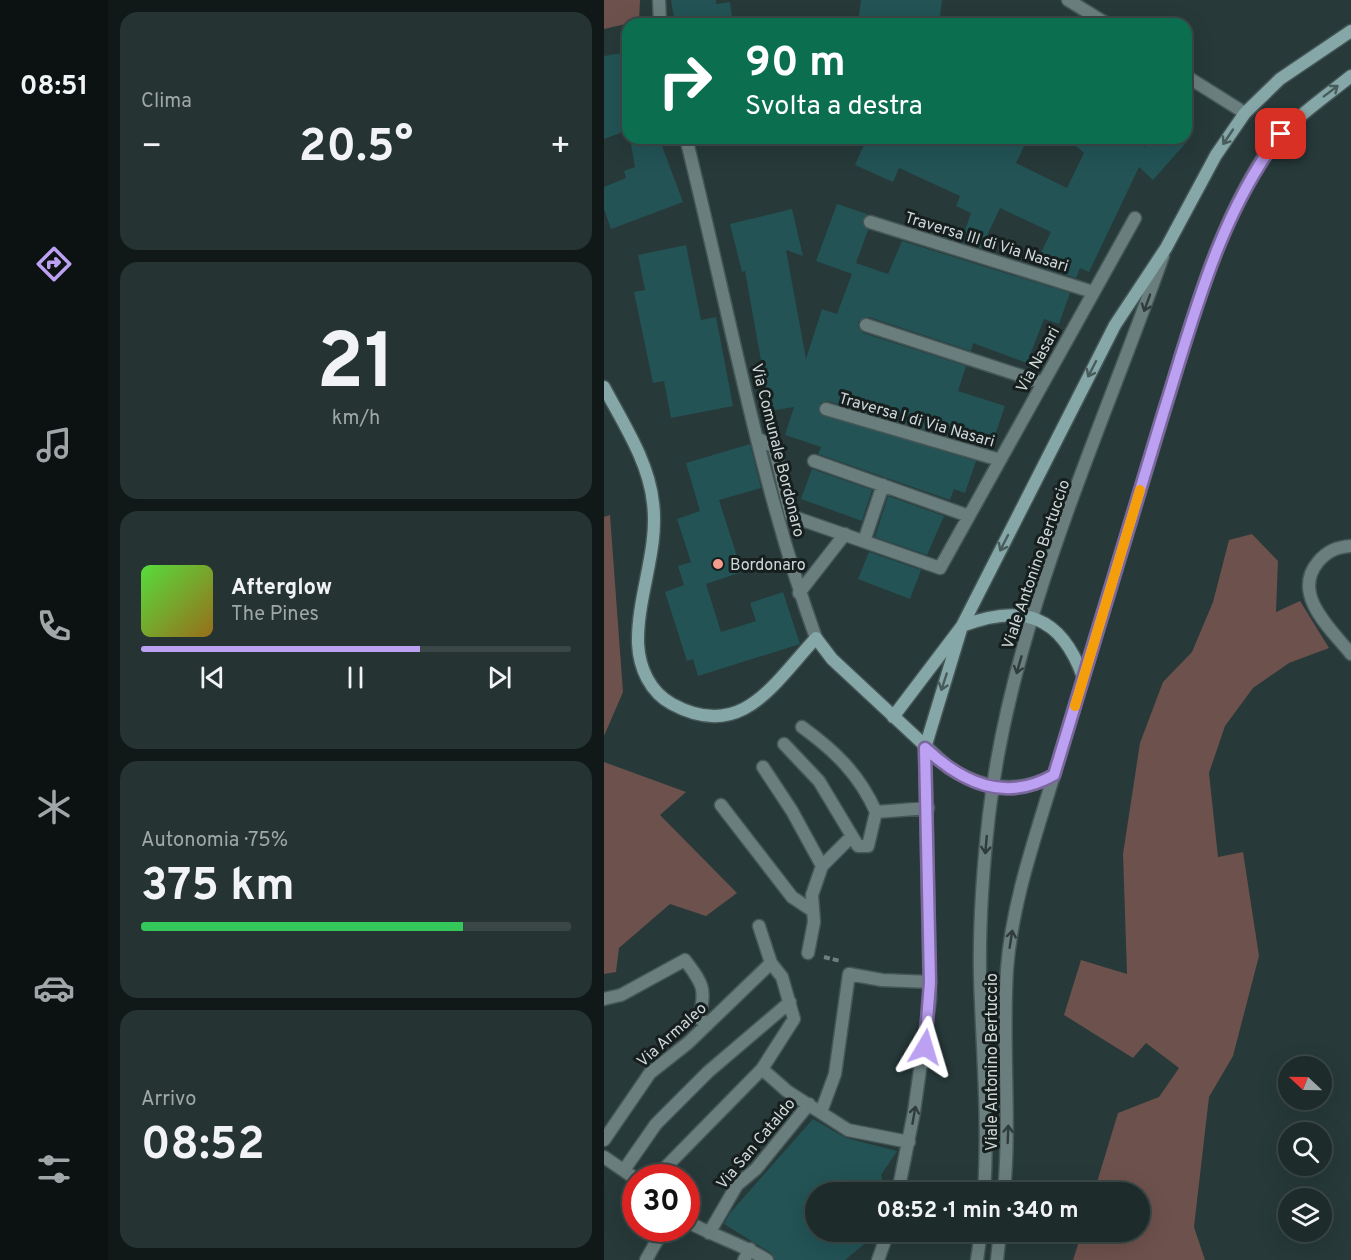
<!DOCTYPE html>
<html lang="it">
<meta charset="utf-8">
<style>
body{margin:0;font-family:Overpass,sans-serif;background:#253333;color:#f1f3f6;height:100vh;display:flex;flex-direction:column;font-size:22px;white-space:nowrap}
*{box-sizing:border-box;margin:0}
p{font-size:20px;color:#a0a7a9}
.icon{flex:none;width:33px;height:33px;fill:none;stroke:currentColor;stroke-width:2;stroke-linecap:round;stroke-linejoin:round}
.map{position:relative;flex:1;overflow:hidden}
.drawer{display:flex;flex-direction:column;gap:12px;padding:12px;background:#101818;width:496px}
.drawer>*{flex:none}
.hud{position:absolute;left:18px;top:18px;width:570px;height:126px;border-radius:18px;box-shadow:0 6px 24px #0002,0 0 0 2px #3b4747;background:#0b6e4f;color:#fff;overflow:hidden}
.needle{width:39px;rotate:292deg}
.fabs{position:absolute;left:674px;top:1056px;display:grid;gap:12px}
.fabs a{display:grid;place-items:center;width:54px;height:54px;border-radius:50%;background:#1d2b2b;box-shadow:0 6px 24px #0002,0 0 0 2px #3b4747;font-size:30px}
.speed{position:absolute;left:18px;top:1164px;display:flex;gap:12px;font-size:30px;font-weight:700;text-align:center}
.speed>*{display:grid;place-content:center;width:78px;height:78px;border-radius:50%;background:#1d2b2b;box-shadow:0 6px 24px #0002,0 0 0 2px #3b4747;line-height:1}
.speed .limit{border:9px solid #d22;background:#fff;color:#111}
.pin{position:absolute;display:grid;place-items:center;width:51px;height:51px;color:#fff;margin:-26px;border-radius:12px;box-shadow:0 3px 9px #0006}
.me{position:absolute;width:66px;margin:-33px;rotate:7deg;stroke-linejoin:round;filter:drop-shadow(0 0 4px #0008)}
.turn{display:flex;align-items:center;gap:21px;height:126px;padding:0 24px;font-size:27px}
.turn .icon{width:78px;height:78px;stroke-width:2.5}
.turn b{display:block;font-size:42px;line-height:51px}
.big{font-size:45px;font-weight:700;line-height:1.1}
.drawer .tile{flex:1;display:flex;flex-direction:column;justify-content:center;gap:9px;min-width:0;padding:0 21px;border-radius:18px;background:#253333}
.drawer .dial{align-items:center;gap:0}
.dial b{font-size:78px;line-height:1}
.song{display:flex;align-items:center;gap:18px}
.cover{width:72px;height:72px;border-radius:9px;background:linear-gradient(135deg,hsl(110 70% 55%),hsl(40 70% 35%))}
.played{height:6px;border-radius:3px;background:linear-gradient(90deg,#bca0f2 65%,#3b4747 65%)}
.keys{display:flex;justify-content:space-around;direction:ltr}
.heat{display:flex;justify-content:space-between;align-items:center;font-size:33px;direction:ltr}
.charge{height:9px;border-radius:4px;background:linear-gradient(90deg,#34c759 75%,#3b4747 0)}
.trip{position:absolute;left:201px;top:1182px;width:345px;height:60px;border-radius:30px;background:#1d2b2b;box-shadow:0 6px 24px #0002,0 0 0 2px #3b4747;font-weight:700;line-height:60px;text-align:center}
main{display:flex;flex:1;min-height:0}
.dock{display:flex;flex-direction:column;width:108px;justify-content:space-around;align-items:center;background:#0c1111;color:#a0a7a9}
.dock .icon{width:42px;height:42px}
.dock .selected{color:#bca0f2}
.dock b{font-size:27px;color:#f1f3f6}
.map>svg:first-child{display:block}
.green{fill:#6d514c}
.building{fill:#235355}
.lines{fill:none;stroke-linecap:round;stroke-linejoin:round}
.street-casing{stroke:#455656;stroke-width:15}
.secondary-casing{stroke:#455656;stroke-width:15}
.path{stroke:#707e7e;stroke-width:4;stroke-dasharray:6 3;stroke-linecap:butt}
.street{stroke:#6a7e7e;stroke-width:12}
.secondary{stroke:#86a7a8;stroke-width:12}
.oneway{stroke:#495c5c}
.oneway2{stroke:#303b3b}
.route-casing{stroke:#7a689d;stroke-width:15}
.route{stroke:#bca0f2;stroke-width:10}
.slow{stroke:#f59e0b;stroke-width:10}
.poi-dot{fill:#f49d8d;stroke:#171e1e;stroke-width:2}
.labels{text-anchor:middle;stroke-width:6;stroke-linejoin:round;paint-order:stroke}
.street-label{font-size:16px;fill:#ced8d8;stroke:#171e1e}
.poi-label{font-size:16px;fill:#ced8d8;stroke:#171e1e;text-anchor:start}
</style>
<main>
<nav class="dock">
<b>08:51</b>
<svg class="icon selected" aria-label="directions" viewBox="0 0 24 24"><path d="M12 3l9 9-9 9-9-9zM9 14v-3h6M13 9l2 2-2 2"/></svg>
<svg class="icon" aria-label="music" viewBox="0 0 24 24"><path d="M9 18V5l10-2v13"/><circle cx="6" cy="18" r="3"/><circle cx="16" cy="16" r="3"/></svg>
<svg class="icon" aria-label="phone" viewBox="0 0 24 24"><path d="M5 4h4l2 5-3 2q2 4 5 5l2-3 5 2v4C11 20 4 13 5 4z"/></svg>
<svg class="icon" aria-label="climate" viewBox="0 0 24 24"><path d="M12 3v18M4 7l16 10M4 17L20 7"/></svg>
<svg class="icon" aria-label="car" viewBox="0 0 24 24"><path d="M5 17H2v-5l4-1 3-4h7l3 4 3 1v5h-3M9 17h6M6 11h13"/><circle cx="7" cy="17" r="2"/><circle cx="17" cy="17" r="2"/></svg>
<svg class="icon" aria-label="filters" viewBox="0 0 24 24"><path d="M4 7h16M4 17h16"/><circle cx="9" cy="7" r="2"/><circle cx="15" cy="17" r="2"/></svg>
</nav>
<section class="drawer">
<div class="tile"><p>Clima</p>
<div class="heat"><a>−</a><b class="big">20.5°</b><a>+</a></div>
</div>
<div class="tile dial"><b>21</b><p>km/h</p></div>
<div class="tile">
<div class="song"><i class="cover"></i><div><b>Afterglow</b><p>The Pines</p></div></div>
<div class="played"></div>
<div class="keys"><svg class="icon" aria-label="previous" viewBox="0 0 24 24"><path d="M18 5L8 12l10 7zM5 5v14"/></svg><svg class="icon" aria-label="pause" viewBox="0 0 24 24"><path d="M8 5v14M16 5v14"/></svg><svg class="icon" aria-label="next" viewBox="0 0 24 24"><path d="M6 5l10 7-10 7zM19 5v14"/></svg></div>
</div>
<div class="tile"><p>Autonomia · 75%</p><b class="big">375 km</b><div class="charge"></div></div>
<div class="tile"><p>Arrivo</p><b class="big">08:52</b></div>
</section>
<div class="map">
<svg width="747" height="1260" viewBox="0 0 747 1260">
<rect width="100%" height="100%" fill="#273939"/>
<!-- green -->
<path class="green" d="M0,0H36L35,21L0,29Z
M6,515L19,692L0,736V517Z
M648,534L674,561L672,612L696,601L725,648L685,663L649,688L621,726L605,773L614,857L639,852L655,956L629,1056L605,1097L590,1227L601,1260H469L478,1232H536V1192H490L514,1113L555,1097L575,1068L542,1043L529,1058L460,1015L477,960L523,974L519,854L536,743L559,682L588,652L609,602L625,540Z
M0,762L82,792L56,815L133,893L102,916L66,904L15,948L12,972L0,974Z"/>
<!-- building -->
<path class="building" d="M67,0H112V4L126,2L129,24H71Z
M257,0H338L335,24L254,23Z
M24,52V130L0,139V56Z
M26,138H55L79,202L7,229L0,209V187L22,178L20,171L31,167Z
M263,138H424L412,163L463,188L480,153L463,138H531L541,147L550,138H586L549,180L535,167L485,272L476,268L472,278L431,265L447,232L396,208L377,248L389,252L357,242L367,213L352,206L356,196L295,168L289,182L251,165Z
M233,204L263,214L258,223L264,230L248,274L212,261Z
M188,209L199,256L182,250L202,359L218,309L233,314L252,263L284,274L298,241L466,293L455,324L440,319L423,363L369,343L367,351L265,317L254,322V327L259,333L362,366L354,391L401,406L388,444L379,441L377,446L224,401L216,403V414L372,461L361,493L350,489L346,500L214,454L217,447L181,435L190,407L166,411L141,271L138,272L126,224Z
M82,245L97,320L112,317L129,406L67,418L60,381L49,383L30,292L41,290L34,255Z
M146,444L157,488L115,500L138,572L102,584L117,632L152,621L146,603L179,592L196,644L94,676L89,659L83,661L61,592L80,585L74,566L87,562L73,519L96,511L82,463Z
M208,469L268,490L258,521L197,499Z
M284,496L340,516L323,555L271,537Z
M265,552L317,570L306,599L254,579Z
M209,1119L242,1138L293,1151L277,1175L282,1192H212V1232H275L241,1260H171L167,1253L120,1224L126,1213Z"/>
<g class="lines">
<defs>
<path id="street" d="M55,0L56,24
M464,0L503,24
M582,76L641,113
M82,138C124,305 154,477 212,638
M266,222L489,292
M262,325L439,383
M222,409L396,460
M153,438L170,447L187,516L336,568L531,218
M210,461L365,516
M260,541L279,485
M747,546C733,547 723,551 714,562C687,594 727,629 747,654
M195,593L241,534
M198,727C231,751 255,774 272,812L324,808
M180,744L215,781L248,836
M159,767L188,811L218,866
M117,805L188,897L209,911
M204,953L210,922L208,895L218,866L248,836L254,846H264L272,812
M0,999L17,995L81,960C98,983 103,988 95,1018L103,1025
M158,1069L183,1091L244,1130L305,1142
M217,1112L231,1074L245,974L278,980L326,982
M0,1140L46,1073L84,1043L167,963
M0,1157L32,1179
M20,1170L52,1124L104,1072L186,1002
M51,1178L158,1069L190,1019L178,977L167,963L155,926
M294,1192L310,1112L326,999L321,748
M380,1192C385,1120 378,1047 376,975C375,921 379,868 385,815C407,623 495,437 559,256
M400,1192C407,1118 398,1044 403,969C408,903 431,838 450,775
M82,1221C109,1236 138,1244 163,1260
M293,1232L320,1235L331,1232
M105,1233L133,1185L152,1169L205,1104
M42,1260L60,1228
M140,1260L146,1249
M274,1260L284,1232
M373,1260L377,1232
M393,1260L396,1232"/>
<path id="secondary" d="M0,387C19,423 45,462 49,503C55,550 33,596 34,643C35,668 46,692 68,704C138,742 169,684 212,638L228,659L345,768C379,789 414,795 450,775C487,653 523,531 561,409C586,326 612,229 660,156C683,122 716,101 747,76
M289,717L358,626C418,603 457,615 479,677
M321,748L358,626L511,325L562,248L612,155L641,113L676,79L747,31"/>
</defs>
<!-- street casing -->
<use href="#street" class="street-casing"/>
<!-- secondary casing -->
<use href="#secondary" class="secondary-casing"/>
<!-- path -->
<path class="path" d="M220,957L236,961"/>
<!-- street -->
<use href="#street" class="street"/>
<!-- secondary -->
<use href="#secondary" class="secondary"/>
</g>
<!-- one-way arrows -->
<defs><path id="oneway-shaft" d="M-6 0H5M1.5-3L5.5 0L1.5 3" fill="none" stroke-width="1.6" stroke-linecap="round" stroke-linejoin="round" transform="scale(1.5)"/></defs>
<g class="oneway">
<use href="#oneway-shaft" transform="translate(727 91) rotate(-37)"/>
<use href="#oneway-shaft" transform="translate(624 137) rotate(124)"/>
<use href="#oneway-shaft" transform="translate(488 369) rotate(117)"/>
<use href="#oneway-shaft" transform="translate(400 543) rotate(117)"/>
<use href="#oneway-shaft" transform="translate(340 682) rotate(108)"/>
</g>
<g class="oneway2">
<use href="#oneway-shaft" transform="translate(543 303) rotate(110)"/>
<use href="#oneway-shaft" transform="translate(415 665) rotate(106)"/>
<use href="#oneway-shaft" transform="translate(382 845) rotate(95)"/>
<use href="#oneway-shaft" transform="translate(407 939) rotate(-81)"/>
<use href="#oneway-shaft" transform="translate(310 1115) rotate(-80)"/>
<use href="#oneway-shaft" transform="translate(404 1134) rotate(-88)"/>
</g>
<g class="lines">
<defs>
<path id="route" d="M321,1047L326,982L321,748C359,783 401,803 450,775C487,655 522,534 559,414C589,319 615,214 677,134"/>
</defs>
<!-- route casing -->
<use href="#route" class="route-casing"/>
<!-- route -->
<use href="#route" class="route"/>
<!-- slow -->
<path class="slow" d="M471,706L536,490"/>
</g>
<!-- markers -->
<circle class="poi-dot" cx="114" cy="564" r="6"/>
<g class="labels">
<!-- street labels -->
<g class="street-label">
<text transform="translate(383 241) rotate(17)" y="6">Traversa III di Via Nasari</text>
<text transform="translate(433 359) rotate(-61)" y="6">Via Nasari</text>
<text transform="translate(313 419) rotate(16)" y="6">Traversa I di Via Nasari</text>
<text transform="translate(175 450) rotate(76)" y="6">Via Comunale Bordonaro</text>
<text transform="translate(431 564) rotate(-71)" y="6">Viale Antonino Bertuccio</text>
<text transform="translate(67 1034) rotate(-42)" y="6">Via Armaleo</text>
<text transform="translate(387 1062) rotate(-90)" y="6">Viale Antonino Bertuccio</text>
<text transform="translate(151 1143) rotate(-50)" y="6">Via San Cataldo</text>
</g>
<!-- poi labels -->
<g class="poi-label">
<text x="126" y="570">Bordonaro</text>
</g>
</g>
</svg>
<div class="fabs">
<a><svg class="needle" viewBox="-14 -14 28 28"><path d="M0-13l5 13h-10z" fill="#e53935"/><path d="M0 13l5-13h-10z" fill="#a0a7a9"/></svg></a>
<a><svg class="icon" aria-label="search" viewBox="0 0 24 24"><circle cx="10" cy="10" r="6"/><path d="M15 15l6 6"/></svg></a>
<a><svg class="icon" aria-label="layers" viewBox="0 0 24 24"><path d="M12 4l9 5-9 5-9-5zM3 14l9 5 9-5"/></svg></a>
</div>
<div class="speed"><div class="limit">30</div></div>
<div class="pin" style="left:677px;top:134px;background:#d93025"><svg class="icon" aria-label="arrive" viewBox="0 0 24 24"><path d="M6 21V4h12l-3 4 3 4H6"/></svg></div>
<svg class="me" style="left:321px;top:1047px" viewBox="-20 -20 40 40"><path d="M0-17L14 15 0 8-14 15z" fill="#bca0f2" stroke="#fff" stroke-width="4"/></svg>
<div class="trip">08:52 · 1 min · 340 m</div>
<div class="hud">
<div class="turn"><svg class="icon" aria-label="right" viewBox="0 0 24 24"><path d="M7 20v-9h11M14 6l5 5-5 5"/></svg><div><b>90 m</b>Svolta a destra</div></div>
</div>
</div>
</main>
